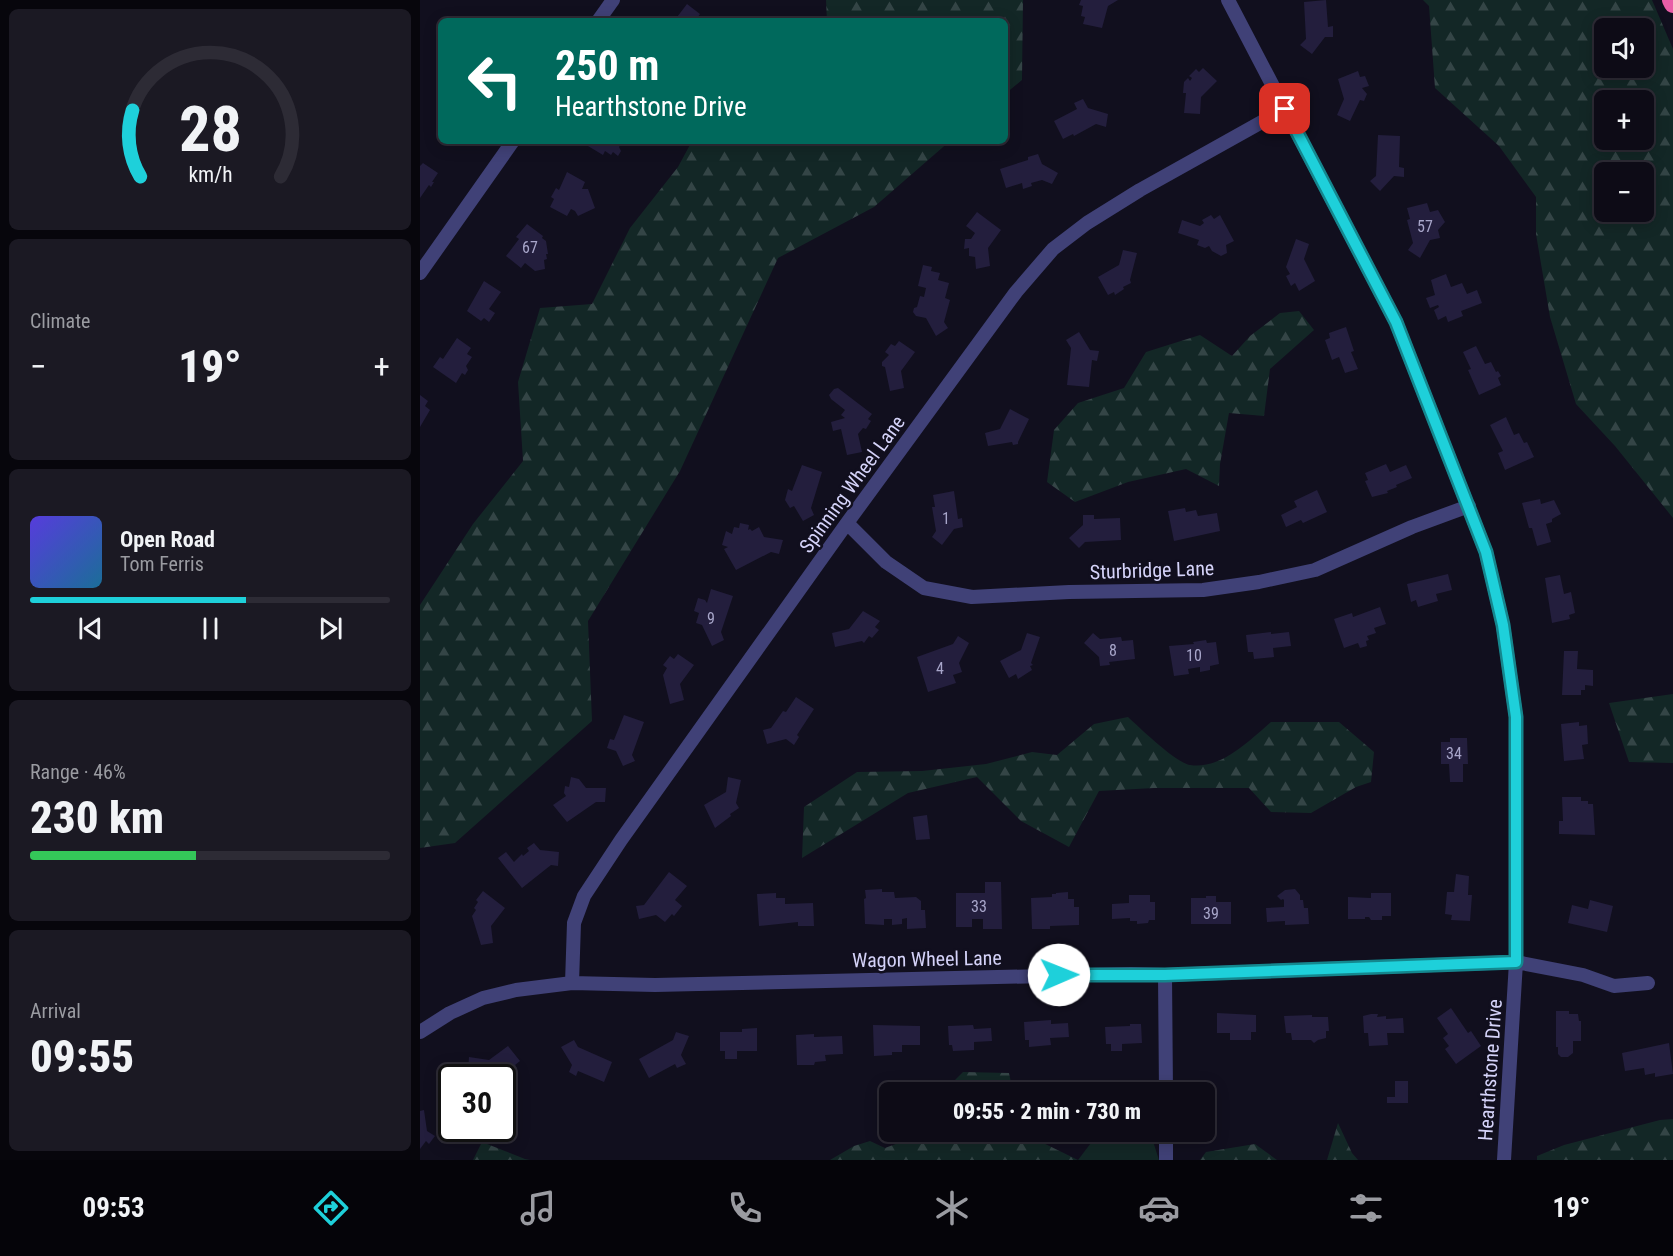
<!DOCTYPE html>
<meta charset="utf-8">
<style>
body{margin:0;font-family:"Roboto Condensed",sans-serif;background:#1b1923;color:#f1f3f6;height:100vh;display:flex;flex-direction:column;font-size:22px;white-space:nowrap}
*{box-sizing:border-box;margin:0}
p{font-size:20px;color:#9a9ba1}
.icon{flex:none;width:33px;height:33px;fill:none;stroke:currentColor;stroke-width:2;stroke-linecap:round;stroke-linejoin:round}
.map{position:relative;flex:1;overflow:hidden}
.panel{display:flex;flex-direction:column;gap:9px;padding:9px;background:#07060c;width:420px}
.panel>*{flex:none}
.banner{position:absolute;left:18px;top:18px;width:570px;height:126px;border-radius:9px;box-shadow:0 3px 15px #0003,0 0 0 2px #2d2b35;background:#00695c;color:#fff;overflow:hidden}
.fabs{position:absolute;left:1174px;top:18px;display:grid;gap:12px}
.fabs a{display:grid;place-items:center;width:60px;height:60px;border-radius:9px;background:#0d0b16;box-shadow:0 3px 15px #0003,0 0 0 2px #2d2b35;font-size:30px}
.speed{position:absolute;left:18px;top:1064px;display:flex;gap:12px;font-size:30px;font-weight:700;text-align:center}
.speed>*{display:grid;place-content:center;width:78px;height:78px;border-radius:50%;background:#0d0b16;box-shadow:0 3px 15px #0003,0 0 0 2px #2d2b35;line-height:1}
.speed .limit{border:3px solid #111;border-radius:9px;background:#fff;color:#111}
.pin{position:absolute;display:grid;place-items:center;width:51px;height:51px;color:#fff;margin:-26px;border-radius:12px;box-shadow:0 3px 9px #0006}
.me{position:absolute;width:66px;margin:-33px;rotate:89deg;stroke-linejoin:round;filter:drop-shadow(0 0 4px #0008)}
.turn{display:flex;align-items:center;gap:21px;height:126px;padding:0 18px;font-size:27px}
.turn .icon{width:78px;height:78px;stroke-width:2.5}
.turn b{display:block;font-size:42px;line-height:51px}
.big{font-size:45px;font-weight:800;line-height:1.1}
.panel .card{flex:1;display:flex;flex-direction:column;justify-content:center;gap:9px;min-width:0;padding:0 21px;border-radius:9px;background:#1b1923}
.panel .dial{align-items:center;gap:0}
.dial svg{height:156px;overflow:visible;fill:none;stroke:#2d2b35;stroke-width:7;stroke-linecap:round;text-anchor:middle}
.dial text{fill:#f1f3f6;stroke:none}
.song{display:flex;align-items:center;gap:18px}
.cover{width:72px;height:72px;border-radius:9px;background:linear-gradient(135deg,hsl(250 70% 55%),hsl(200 70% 35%))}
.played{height:6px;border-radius:3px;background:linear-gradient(90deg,#1ed0da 60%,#2d2b35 60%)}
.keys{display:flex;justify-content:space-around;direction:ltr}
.heat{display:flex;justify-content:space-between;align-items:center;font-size:33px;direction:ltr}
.charge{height:9px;border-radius:4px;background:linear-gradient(90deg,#34c759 46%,#2d2b35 0)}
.trip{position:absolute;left:459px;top:1082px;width:336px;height:60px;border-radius:9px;background:#0d0b16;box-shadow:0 3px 15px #0003,0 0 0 2px #2d2b35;font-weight:800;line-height:60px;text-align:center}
.menu{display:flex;height:96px;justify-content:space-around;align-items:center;background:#050409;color:#9a9ba1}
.menu .icon{width:42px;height:42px}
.menu .selected{color:#1ed0da}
.menu b{font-size:27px;color:#f1f3f6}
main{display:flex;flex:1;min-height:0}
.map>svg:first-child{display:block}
.grass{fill:#132726}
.forest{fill:url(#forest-firs);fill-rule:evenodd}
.building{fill:#231e3d}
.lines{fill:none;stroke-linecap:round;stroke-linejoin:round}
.street{stroke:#404177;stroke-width:14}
.highway{stroke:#e95ea7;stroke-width:18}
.route-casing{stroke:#14878e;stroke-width:15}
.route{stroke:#1ed0da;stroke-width:10}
.labels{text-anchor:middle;stroke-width:5;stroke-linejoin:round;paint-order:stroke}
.number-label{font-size:16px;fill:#a8a6ca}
.street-label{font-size:20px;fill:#d5d3f9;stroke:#110f1e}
</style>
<main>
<section class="panel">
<div class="card dial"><svg viewBox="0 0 100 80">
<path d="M14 69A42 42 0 1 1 86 69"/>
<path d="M14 69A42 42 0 0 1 10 35" stroke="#1ed0da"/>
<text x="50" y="56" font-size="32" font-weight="700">28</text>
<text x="50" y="72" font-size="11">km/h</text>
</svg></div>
<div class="card"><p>Climate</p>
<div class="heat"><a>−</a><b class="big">19°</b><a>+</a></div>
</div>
<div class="card">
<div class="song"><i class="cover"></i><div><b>Open Road</b><p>Tom Ferris</p></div></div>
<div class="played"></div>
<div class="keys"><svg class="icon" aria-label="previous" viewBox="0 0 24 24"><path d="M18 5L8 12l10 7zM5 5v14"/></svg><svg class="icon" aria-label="pause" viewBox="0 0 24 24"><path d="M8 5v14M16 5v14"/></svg><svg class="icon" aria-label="next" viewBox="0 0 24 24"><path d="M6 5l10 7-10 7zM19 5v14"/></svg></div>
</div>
<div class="card"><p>Range · 46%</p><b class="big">230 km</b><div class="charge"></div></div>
<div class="card"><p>Arrival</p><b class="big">09:55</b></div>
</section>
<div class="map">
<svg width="1253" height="1160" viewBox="0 0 1253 1160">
<defs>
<pattern id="forest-firs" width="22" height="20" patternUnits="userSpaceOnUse" patternTransform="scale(1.5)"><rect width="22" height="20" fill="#132726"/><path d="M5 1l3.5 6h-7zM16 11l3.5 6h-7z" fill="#344546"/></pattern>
</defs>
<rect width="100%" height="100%" fill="#110f1e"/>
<!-- grass -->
<path class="grass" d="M680,1131H702L732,1138L739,1160H658Z"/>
<!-- forest -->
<path class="forest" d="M406,0H603L602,80L585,94V21H407Z
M1003,0H1232L1253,49V518L1195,446L1156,404L1130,317L1116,234V197L1079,146L1015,88L1009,6ZM1224,28V68H1185V28ZM1224,100V140H1185V100ZM1224,172V212H1185V172Z
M272,141H530L454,207L358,258L260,471L168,621L172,721L35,843L0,848V605L53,524L103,461L98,382L120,308L172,304L210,228L258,167Z
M879,311L894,330L850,369L844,416L809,413L800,464L799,486L766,469L708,482L655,502L627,482L634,430L658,403L704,388L726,352L780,335L812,356L830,336L860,313Z
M1253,694V763L1209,762L1189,703Z
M708,717C720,728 756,763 770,765C801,770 830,740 851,722H919L954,752L951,782L936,787L891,813L851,812L829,788H734L679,791L649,847L601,821L557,777L488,793L382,858L384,807L437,772L502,771L566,764L612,752L637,755L674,724Z
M543,1072L589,1073L593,1092H523Z
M1253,1119V1160H1117V1156L1144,1145L1240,1120Z
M918,1123L932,1153L938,1160H907Z
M500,1131H609L611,1137L658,1160H410L434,1146L450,1141L465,1148L489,1139Z
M62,1142L105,1159L110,1160H53Z
M835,1144L857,1160H780L786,1152Z"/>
<!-- building -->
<path class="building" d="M661,0H698L688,6L682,28L663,24L665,17L661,16L663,6L659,5Z
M906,0L908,27L913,26V37H905L892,54L880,45L886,39L884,2Z
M267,4L280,14L275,21H254Z
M783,68L797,81L781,97L780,114L764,113L766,93H763L764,82L768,78L770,81L772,78L769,76L776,69L779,72Z
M938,71L940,77L945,76L949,86L942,88L947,94L944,101L940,100L930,121L917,115L924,99L918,79Z
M663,99L668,108L688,114L686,127L676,124L654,136L653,134L643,139L634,121L657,109L654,103Z
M958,135L980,136L979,167L984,168V177L974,176L960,191L950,181L956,176Z
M171,141H199L201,144L199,147L201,151L198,156L193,152L191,155L185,151L183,155L168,146Z
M618,154L622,164L638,173L632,184L622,180L611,183L612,186L603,189L602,183L586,188L580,169L608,160V157Z
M3,163L18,173L12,182H14L11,187L9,185L0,198V166Z
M147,172L165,182L162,189H168L175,208L158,216L155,211L151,209L147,216L130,207L134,199L131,197L136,188L139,190Z
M1007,203L1010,212L1018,210L1025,222L1018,230L1020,238L1010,240L1000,258L988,250L993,243L987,220L990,219L987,208Z
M557,212L581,230L568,248L570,266L556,269L555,257L549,256V248L544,249L545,239H551L555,233L546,226Z
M791,215L794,219L800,215L814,241L806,245L807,253L801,256L792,251L789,246L785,248L777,245L779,240L758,233L762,220L780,226L784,223L782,220Z
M107,224L123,236L122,238L126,241L128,254H126L127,259L124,260L125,269L115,271L105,263L101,268L86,256L99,239L96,237Z
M876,239L889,244L884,259L895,281L879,291L875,283L871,286L866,276L870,274L866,267Z
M703,250L717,253L710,280L711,283L703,287L704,289L695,295L694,292L688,295L678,277L699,265Z
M503,265L512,267L511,271L520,273L518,280L529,283L525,298L530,300L524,322L528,328L516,336L506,318L496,316L493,312L494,308L497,307L500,296L504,297L506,288L498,286Z
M1026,274L1031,287L1042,283L1047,294L1057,290L1062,303L1041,311L1043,316L1028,322L1026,316L1018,320L1014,310L1019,307L1018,305L1010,308L1006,298L1015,295L1011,280Z
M64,281L81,292L69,309L75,313L69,322L64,318L61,321L47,311Z
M926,327L934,351L931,352L938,369L925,373L919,357L912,360L905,340L910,338L909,333Z
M659,332L670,350L679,351L677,361L672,360L669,387L647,385L651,348L646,340Z
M37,338L51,348L47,354L52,357L46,366L48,370L45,375L42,373L36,383L13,367L20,357L23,359Z
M479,341L495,352L481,371L484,388L470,391L465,367L462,366V362L469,355L465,352L471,344L475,346Z
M1056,346L1065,364L1071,362L1076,372L1078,371L1081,376L1078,378L1081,385L1059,395L1048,370L1051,369L1043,352Z
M418,388L452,414L448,419L451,421L446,429L443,428L438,434L442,452L427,455L421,429L413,431L411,422L425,418L421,415L425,410L411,399L409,395L414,389Z
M0,395L8,401L5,406L10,410L0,427Z
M590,409L609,419L598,442V444L593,445L592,442L568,446L565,433L580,429Z
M1086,417L1094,435L1099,433L1104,443L1107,442L1114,457L1085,470L1078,453L1083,451L1070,425Z
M966,464L970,472L986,465L992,478L976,485L977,487L967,491L968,493L952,497L945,481L948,480L945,473Z
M382,465L402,472L391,508L394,515L383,521L374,506L370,508L365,500L368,489L372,491Z
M897,490L907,512L883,523L881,520L866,527L861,515L877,507L874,501Z
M534,491L538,519L542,518L543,527L534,529L522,545L512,537L516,531L512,507H515L513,495Z
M1120,499L1121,504L1134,500L1141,514L1132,519V522L1126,524L1131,542L1117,546L1112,528H1109L1102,503Z
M765,508L766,512L776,510L778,516L797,513L800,531L754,541L748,511Z
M663,515H674V519L700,518L701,540L665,542L659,548L649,538L663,525Z
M320,523L329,525L328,530L330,529L332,531L339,527L344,537L363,540L359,554L351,552L316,570L304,549L308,547L302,545L306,531L312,534L314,527L319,528Z
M1028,574L1032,590L1016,594L1018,601L998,607L996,600L991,602L987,584Z
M1140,575L1144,594L1151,592L1155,613L1149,615L1150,619L1132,623L1125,578Z
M291,589L313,596L301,632L304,640L292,646L282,625L276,623L279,613L274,611L278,598L285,600L287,603Z
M960,607L966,624L954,628L956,633L947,636L949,640L946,641L947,646L940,648L938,643L924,648L914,619L932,613L933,617Z
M443,611L460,621L455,627L459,630L452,638L449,636L444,643L442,641L415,647L412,633L429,629Z
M851,632V634L869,632L871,646L853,648L854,657L834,659L833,652H828L826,635Z
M607,633L620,637L611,663L613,665L610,666L612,670L598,679L596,674L589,678L580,661L601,650Z
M673,633L680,639L701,637L702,641L713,640L715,659L689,662L690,665L680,666L679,657L664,643Z
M538,636L549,643L539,663L542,672L533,675L536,683L508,692L497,657L533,644Z
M786,640L787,643L796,642L799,664L790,666V670L780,672V667L768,669L769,674L754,676L749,646L774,644L773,642Z
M1144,651H1158L1157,669L1173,670V686L1165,685V690H1161V695H1142Z
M258,654L274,665L260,684L264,700L250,704L243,675L247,668L243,665L250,656L254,659Z
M376,697L394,709L377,735L379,737L374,745L366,739L347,744L343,730L351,728L363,711L366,712Z
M204,715L224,722L212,755L215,761L203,766L196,751L187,748L190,739L194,740Z
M1159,722V726L1167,725L1168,744L1162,745L1164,759L1144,761L1141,724Z
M1030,738H1047L1048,764H1043V782H1030L1029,764H1021V742H1030Z
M151,777L159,779L166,788H186L185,802H176L147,822L133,805L146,796L144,793L145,786L149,787Z
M308,777L321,780L316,803L319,808L310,814L311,816L295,828L284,805L306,792Z
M1142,797H1161V801H1168V804H1173L1175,835L1139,834V821H1143Z
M507,815L510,839L496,840L493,817Z
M114,843L120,850L139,852L138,866L131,865L102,888L78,858L86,852L94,862L102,854L103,856L109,851L107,848Z
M249,872L267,886L255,900L262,906L254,916L252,914L245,922L236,915L219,919L216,906L224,905Z
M1036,874L1049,876L1048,895H1052L1050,921L1031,920L1032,915L1025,914L1027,892H1034Z
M565,882H581L582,929H563V919H552V927H536V893H565Z
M462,889V892H474L475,898L496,897L501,901V910H505L506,928L487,929V918L482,919V924L472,925V919H464V925L445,924L444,899L446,898L445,890Z
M875,889L880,895V900H883L884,908H888L889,924L865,925V921L847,922L846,908L864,907V900L863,899L861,900L857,896L865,890Z
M63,891L85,908L71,926L73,943L61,945L52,916L56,910L54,908L58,902L56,900Z
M648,892V899H654V907H659V925L630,926V929H612L611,898L632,897V894H636V893Z
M356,893V898H365V904L393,903L394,926H378V922L339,926L337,894Z
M951,893H971V916H962V920H951L949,917H945V919H928V897L951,898Z
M709,895H730V902H735V920H729L728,923L717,924V921H710V918L692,919V904L709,903Z
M786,896H796V902H811V924H771V898H786Z
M1170,900L1193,906L1187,932L1148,923L1152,905L1168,909Z
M1031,1008L1048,1033L1051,1031L1061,1046L1036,1064L1025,1049L1029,1046L1023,1038L1028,1034L1017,1018Z
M1136,1011H1149V1014H1158L1159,1021H1161V1041H1153V1053L1148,1057H1141L1138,1054V1047H1136Z
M797,1013L836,1015V1032H831V1040H810V1033H797Z
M951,1014H958L957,1017L966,1016V1019L983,1018L984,1033H967L968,1045L949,1046L948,1033H944L943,1016Z
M892,1015V1017H908L909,1031H906V1038L898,1040L894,1043L891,1040H872L871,1033H866L864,1016Z
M631,1020V1024L648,1023L649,1037L630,1038L631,1045L609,1047V1040H605L604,1022Z
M710,1024H721L722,1043L702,1044V1051H691V1044H686L685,1027L710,1026Z
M453,1025L500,1026V1045H482V1052H472V1055L454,1056Z
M553,1025L554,1029L571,1028L572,1041L554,1042V1050L533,1051L532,1045H529L528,1026Z
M337,1028V1051H317V1059H305V1051H300V1032H322V1029Z
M256,1032L269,1036L261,1055L266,1064L257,1068L255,1064L229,1078L219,1059L253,1040Z
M394,1034V1037L422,1036L423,1054L405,1055L406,1061L395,1062L394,1065H377L376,1035Z
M154,1040L158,1047L192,1062L184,1082L158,1071L156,1076L149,1072L152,1065L141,1047Z
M1249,1043L1253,1074L1235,1077V1073L1225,1075L1224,1068L1205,1071L1202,1053Z
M88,1046L100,1061L95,1065L97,1068L89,1074L87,1072L81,1076L48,1072L49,1057L69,1060Z
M975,1081H988V1103H967V1097H975Z
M4,1110L7,1131L15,1136L9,1144L6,1141L0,1149V1111Z"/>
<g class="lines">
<!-- street -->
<path class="street" d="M808,0L976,322L1066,552L1083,625L1096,717V962L1084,1160
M178,21L193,0
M0,273L93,141
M427,523L466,562L504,588L552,597L649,592L783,590L839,582L895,570L992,527L1049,506
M745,975L746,1092
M152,983L154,923L164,896L201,840L427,523L596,292L633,249L667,223L720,190L865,109
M0,1032L30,1013L63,998L96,990L152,983L235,985L711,974L745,975L1096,962L1163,975L1194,986L1228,983
M746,1131V1160"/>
<!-- highway -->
<path class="highway" d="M1251,0L1253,4"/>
</g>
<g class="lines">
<defs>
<path id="route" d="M639,975H745L1096,962V717L1083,625L1066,552L976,322L865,109"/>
</defs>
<!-- route casing -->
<use href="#route" class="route-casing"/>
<!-- route -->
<use href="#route" class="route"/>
</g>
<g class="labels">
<!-- number labels -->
<g class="number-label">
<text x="1005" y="232">57</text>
<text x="110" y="253">67</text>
<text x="526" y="524">1</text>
<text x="291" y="624">9</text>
<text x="693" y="656">8</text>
<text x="774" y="661">10</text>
<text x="520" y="674">4</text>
<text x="1034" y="759">34</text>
<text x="559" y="912">33</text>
<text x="791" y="919">39</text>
</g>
<!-- street labels -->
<g class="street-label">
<text transform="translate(432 484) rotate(-54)" y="7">Spinning Wheel Lane</text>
<text transform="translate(732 570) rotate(-2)" y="7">Sturbridge Lane</text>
<text transform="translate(507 959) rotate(-1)" y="7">Wagon Wheel Lane</text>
<text transform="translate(1070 1070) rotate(-86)" y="7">Hearthstone Drive</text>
</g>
</g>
</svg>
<div class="fabs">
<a><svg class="icon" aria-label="sound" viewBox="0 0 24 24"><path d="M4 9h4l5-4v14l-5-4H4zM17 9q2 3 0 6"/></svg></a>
<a>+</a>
<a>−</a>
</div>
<div class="speed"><div class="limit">30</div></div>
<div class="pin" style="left:865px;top:109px;background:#d93025"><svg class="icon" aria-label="arrive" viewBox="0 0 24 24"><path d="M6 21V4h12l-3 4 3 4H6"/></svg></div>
<svg class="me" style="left:639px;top:975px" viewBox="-20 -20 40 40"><circle r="19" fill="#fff"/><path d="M0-13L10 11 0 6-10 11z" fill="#1ed0da"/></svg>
<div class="trip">09:55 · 2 min · 730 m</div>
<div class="banner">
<div class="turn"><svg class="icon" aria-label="left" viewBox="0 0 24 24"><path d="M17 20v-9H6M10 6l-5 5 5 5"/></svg><div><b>250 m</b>Hearthstone Drive</div></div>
</div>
</div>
</main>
<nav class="menu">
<b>09:53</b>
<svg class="icon selected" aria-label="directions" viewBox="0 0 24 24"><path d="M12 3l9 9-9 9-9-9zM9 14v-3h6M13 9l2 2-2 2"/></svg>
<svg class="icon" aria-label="music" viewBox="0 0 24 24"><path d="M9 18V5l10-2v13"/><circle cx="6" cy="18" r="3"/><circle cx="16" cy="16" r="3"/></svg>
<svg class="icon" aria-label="phone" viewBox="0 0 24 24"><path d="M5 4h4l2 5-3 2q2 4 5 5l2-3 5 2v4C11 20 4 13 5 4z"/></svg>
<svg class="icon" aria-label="climate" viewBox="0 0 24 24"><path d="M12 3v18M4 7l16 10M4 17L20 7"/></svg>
<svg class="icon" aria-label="car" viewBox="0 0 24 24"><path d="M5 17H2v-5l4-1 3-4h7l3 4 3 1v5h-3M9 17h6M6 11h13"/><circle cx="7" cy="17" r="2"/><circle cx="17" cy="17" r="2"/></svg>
<svg class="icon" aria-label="filters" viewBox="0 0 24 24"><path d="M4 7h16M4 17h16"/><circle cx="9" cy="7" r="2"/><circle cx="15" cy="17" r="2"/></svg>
<b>19°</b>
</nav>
